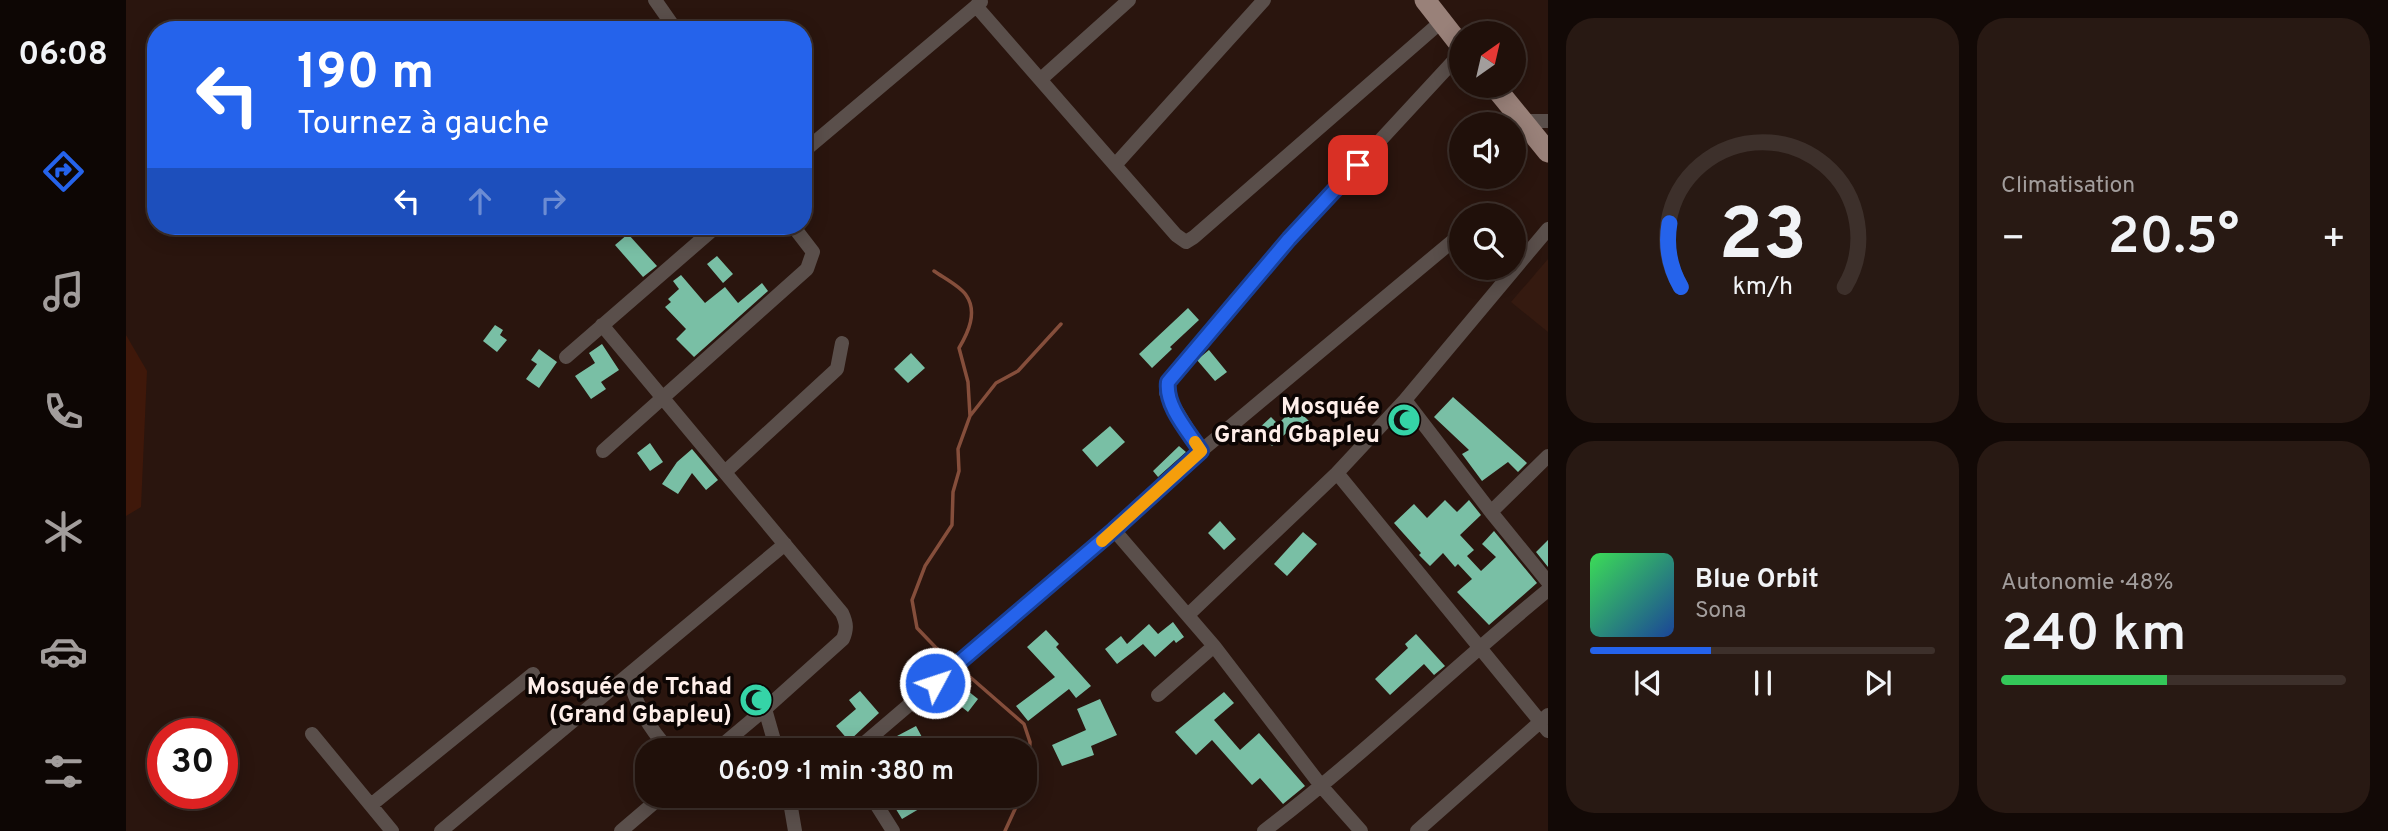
<!DOCTYPE html>
<html lang="fr">
<meta charset="utf-8">
<style>
body{margin:0;font-family:Overpass,sans-serif;background:#281913;color:#f1f3f6;height:100vh;display:flex;flex-direction:column;font-size:26px;white-space:nowrap}
*{box-sizing:border-box;margin:0}
p{font-size:23px;color:#a29d9c}
.icon{flex:none;width:38px;height:38px;fill:none;stroke:currentColor;stroke-width:2;stroke-linecap:round;stroke-linejoin:round}
.map{position:relative;flex:1;overflow:hidden}
.side{display:flex;flex-direction:column;gap:18px;padding:18px;background:#120906;width:840px}
.side>*{flex:none}
.banner{position:absolute;left:21px;top:21px;width:665px;height:214px;border-radius:28px;box-shadow:0 4px 18px #0003,0 0 0 2px #3d302b;background:#2563eb;color:#fff;overflow:hidden}
.needle{width:46px;rotate:34deg}
.buttons{position:absolute;left:1323px;top:21px;display:grid;gap:14px}
.buttons a{display:grid;place-items:center;width:77px;height:77px;border-radius:50%;background:#20100a;box-shadow:0 4px 18px #0003,0 0 0 2px #3d302b;font-size:35px}
.speed{position:absolute;left:21px;top:718px;display:flex;gap:14px;font-size:35px;font-weight:700;text-align:center}
.speed>*{display:grid;place-content:center;width:91px;height:91px;border-radius:50%;background:#20100a;box-shadow:0 4px 18px #0003,0 0 0 2px #3d302b;line-height:1}
.speed .limit{border:10px solid #d22;background:#fff;color:#111}
.pin{position:absolute;display:grid;place-items:center;width:60px;height:60px;color:#fff;margin:-30px;border-radius:14px;box-shadow:0 4px 10px #0006}
.me{position:absolute;width:77px;margin:-38px;rotate:50deg;stroke-linejoin:round;filter:drop-shadow(0 0 5px #0008)}
.turn{display:flex;align-items:center;gap:24px;height:147px;padding:0 35px;font-size:32px}
.turn .icon{width:91px;height:91px;stroke-width:2.5}
.turn b{display:block;font-size:49px;line-height:60px}
.lanes{display:flex;align-items:center;height:66px;padding:0 35px;background:#0003;justify-content:center;gap:35px;direction:ltr}
.lanes .off{opacity:.35}
.big{font-size:52px;font-weight:600;line-height:1.1}
.side .card{flex:1;display:flex;flex-direction:column;justify-content:center;gap:10px;min-width:0;padding:0 24px;border-radius:28px;background:#281913}
.side .dial{align-items:center;gap:0}
.dial svg{height:182px;overflow:visible;fill:none;stroke:#3d302b;stroke-width:7;stroke-linecap:round;text-anchor:middle}
.dial text{fill:#f1f3f6;stroke:none}
.song{display:flex;align-items:center;gap:21px}
.cover{width:84px;height:84px;border-radius:10px;background:linear-gradient(135deg,hsl(130 70% 55%),hsl(220 70% 35%))}
.played{height:7px;border-radius:4px;background:linear-gradient(90deg,#2563eb 35%,#3d302b 35%)}
.keys{display:flex;justify-content:space-around;direction:ltr}
.heat{display:flex;justify-content:space-between;align-items:center;font-size:38px;direction:ltr}
.charge{height:10px;border-radius:5px;background:linear-gradient(90deg,#34c759 48%,#3d302b 0)}
.side .tiles{flex:1;display:grid;gap:18px;grid-template-columns:repeat(2,1fr)}
.trip{position:absolute;left:509px;top:738px;width:402px;height:70px;border-radius:28px;background:#20100a;box-shadow:0 4px 18px #0003,0 0 0 2px #3d302b;font-weight:600;line-height:70px;text-align:center}
main{display:flex;flex:1;min-height:0}
.tab-bar{display:flex;flex-direction:column;width:126px;justify-content:space-around;align-items:center;background:#0d0604;color:#a29d9c}
.tab-bar .icon{width:49px;height:49px}
.tab-bar .active{color:#2563eb}
.tab-bar b{font-size:32px;color:#f1f3f6}
.map>svg:first-child{display:block}
.built{fill:#351a10}
.green{fill:#3f180a}
.lines{fill:none;stroke-linecap:round;stroke-linejoin:round}
.stream{stroke:#854e3b;stroke-width:3.5}
.building{fill:#79bfa5}
.street{stroke:#5a4f4b;stroke-width:14}
.primary{stroke:#998179;stroke-width:21}
.route-casing{stroke:#184099;stroke-width:18}
.route{stroke:#2563eb;stroke-width:12}
.slow{stroke:#f59e0b;stroke-width:12}
.labels{text-anchor:middle;stroke-width:7;stroke-linejoin:round;paint-order:stroke}
.poi-label{font-size:24px;font-weight:bold;fill:#feeee9;stroke:#0c0503;text-anchor:end}
</style>
<main>
<nav class="tab-bar">
<b>06:08</b>
<svg class="icon active" aria-label="directions" viewBox="0 0 24 24"><path d="M12 3l9 9-9 9-9-9zM9 14v-3h6M13 9l2 2-2 2"/></svg>
<svg class="icon" aria-label="music" viewBox="0 0 24 24"><path d="M9 18V5l10-2v13"/><circle cx="6" cy="18" r="3"/><circle cx="16" cy="16" r="3"/></svg>
<svg class="icon" aria-label="phone" viewBox="0 0 24 24"><path d="M5 4h4l2 5-3 2q2 4 5 5l2-3 5 2v4C11 20 4 13 5 4z"/></svg>
<svg class="icon" aria-label="climate" viewBox="0 0 24 24"><path d="M12 3v18M4 7l16 10M4 17L20 7"/></svg>
<svg class="icon" aria-label="car" viewBox="0 0 24 24"><path d="M5 17H2v-5l4-1 3-4h7l3 4 3 1v5h-3M9 17h6M6 11h13"/><circle cx="7" cy="17" r="2"/><circle cx="17" cy="17" r="2"/></svg>
<svg class="icon" aria-label="filters" viewBox="0 0 24 24"><path d="M4 7h16M4 17h16"/><circle cx="9" cy="7" r="2"/><circle cx="15" cy="17" r="2"/></svg>
</nav>
<div class="map">
<svg width="1422" height="831" viewBox="0 0 1422 831">
<rect width="100%" height="100%" fill="#2a150e"/>
<!-- built -->
<path class="built" d="M1422,259V332L1385,302Z"/>
<!-- green -->
<path class="green" d="M0,335L21,371L15,507L0,516Z"/>
<g class="lines">
<!-- stream -->
<path class="stream" d="M808,271C818,278 834,286 840,295C852,312 842,333 833,348L842,382L844,416L832,449L833,471L827,492L826,525L799,566L786,600L791,628L814,652
M844,416L870,383L892,371L935,324
M836,670L898,724L904,742L902,782L900,787
M879,831L895,796"/>
</g>
<!-- building -->
<path class="building" d="M502,234L531,266L517,277L489,245Z
M591,256L607,274L597,283L581,264Z
M555,275L579,303L599,287L612,303L636,283L642,291L568,357L550,339L560,329L539,307L545,302L542,299L553,289L547,281Z
M1062,308L1073,320L1044,347L1046,349L1026,368L1013,354Z
M369,325L377,330L374,335L381,340L371,352L357,341Z
M476,344L493,370L475,382L480,389L465,399L449,376L469,363L463,353Z
M413,349L431,362L413,388L400,379L411,364L405,360Z
M1083,350L1101,372L1089,381L1071,360Z
M785,353L799,368L782,383L768,369Z
M1327,397L1401,463L1392,472L1382,462L1356,481L1336,454L1343,450L1308,417Z
M1169,407L1183,421L1172,432L1167,427L1146,446L1131,430L1145,417L1152,424Z
M984,426L999,442L971,467L956,450Z
M524,443L537,462L524,471L511,453Z
M1053,446L1060,452L1032,477L1027,471Z
M566,449L592,480L580,490L566,473L552,494L536,484L551,462Z
M1319,500L1331,512L1343,500L1355,515L1334,535L1348,550L1341,556L1355,571L1370,557L1356,544L1368,531L1411,583L1363,625L1331,592L1346,579L1332,564L1329,567L1317,553L1304,566L1293,555L1295,553L1268,523L1288,504L1301,518Z
M1094,521L1110,539L1098,550L1082,533Z
M1177,532L1191,544L1161,576L1148,564Z
M1422,540V567L1410,552Z
M1047,622L1058,637L1050,643L1048,640L1029,657L1017,644L991,664L979,649L995,636L1001,644L1023,624L1032,634Z
M920,630L933,644L930,647L965,686L950,698L943,689L902,721L890,706L929,677L901,647Z
M1290,634L1319,666L1308,675L1298,664L1264,695L1249,679L1282,648L1279,644Z
M832,683L852,699L842,712L822,696Z
M734,691L753,713L723,741L710,726L730,709L723,700Z
M1098,692L1108,703L1088,720L1114,750L1133,733L1179,786L1157,804L1134,778L1126,785L1086,740L1070,755L1049,732Z
M974,699L991,735L965,746L968,755L936,766L926,745L960,730L951,709Z
M790,726L797,739L802,751H779L771,736Z
M775,796H815L776,819L768,806L778,800Z"/>
<g class="lines">
<!-- street -->
<path class="street" d="M529,0L550,30
M850,6L1050,235L1060,242L1068,237L1316,21
M915,79L1003,0
M1397,121H1422
M677,152L855,2
M990,164L1138,0
M476,325L716,613C721,624 721,629 717,639L639,709
M440,357L591,226
M1279,400L1365,512L1422,456
M477,451L681,269L687,252L667,226
M1075,451L1040,393L1042,382L1047,374L1163,239L1335,53
M599,472L711,369L716,343
M1211,473L1422,731
M1365,512L1422,582
M988,530L1088,646L1196,787L1235,831
M1062,615L1211,473L1279,400L1422,229
M502,676C512,708 521,726 544,751
M1032,695L1088,646
M186,734L266,831
M589,751L639,709L651,751
M729,751L988,530L1075,451L1335,234
M663,796L669,831
M745,796L767,831
M245,805L407,674
M315,831L659,544
M495,831L536,796
M1138,831C1237,756 1325,669 1422,590
M1291,831L1422,715"/>
<!-- primary -->
<path class="primary" d="M1299,0L1335,46
M1368,86L1422,152"/>
</g>
<g class="lines">
<defs>
<path id="route" d="M809,683L988,530L1075,451C1062,431 1039,406 1042,382L1163,239L1232,165"/>
</defs>
<!-- route casing -->
<use href="#route" class="route-casing"/>
<!-- route -->
<use href="#route" class="route"/>
<!-- slow -->
<path class="slow" d="M976,541L1075,451L1069,442"/>
</g>
<!-- icons -->
<defs>
<symbol id="mosque-disc" viewBox="-11 -11 22 22"><circle r="9.5" fill="#35d4a7" stroke="#0c0503"/><path d="M3.5-4.9A6 6 0 1 0 3.5 4.9A5 5 0 1 1 3.5-4.9Z" fill="#111"/></symbol>
</defs>
<g fill-rule="evenodd">
<use href="#mosque-disc" x="1259" y="401" width="38" height="38"/>
<use href="#mosque-disc" x="611" y="681" width="38" height="38"/>
</g>
<g class="labels">
<!-- poi labels -->
<g class="poi-label">
<text x="1254" y="414">Mosquée<tspan x="1254" dy="28">Grand Gbapleu</tspan></text>
<text x="606" y="694">Mosquée de Tchad<tspan x="606" dy="28">(Grand Gbapleu)</tspan></text>
</g>
</g>
</svg>
<div class="buttons">
<a><svg class="needle" viewBox="-14 -14 28 28"><path d="M0-13l5 13h-10z" fill="#e53935"/><path d="M0 13l5-13h-10z" fill="#a29d9c"/></svg></a>
<a><svg class="icon" aria-label="sound" viewBox="0 0 24 24"><path d="M4 9h4l5-4v14l-5-4H4zM17 9q2 3 0 6"/></svg></a>
<a><svg class="icon" aria-label="search" viewBox="0 0 24 24"><circle cx="10" cy="10" r="6"/><path d="M15 15l6 6"/></svg></a>
</div>
<div class="speed"><div class="limit">30</div></div>
<div class="pin" style="left:1232px;top:165px;background:#d93025"><svg class="icon" aria-label="arrive" viewBox="0 0 24 24"><path d="M6 21V4h12l-3 4 3 4H6"/></svg></div>
<svg class="me" style="left:809px;top:683px" viewBox="-20 -20 40 40"><circle r="17" fill="#2563eb" stroke="#fff" stroke-width="3"/><path d="M0-11L8 9 0 5-8 9z" fill="#fff"/></svg>
<div class="trip">06:09 · 1 min · 380 m</div>
<div class="banner">
<div class="turn"><svg class="icon" aria-label="left" viewBox="0 0 24 24"><path d="M17 20v-9H6M10 6l-5 5 5 5"/></svg><div><b>190 m</b>Tournez à gauche</div></div>
<div class="lanes"><svg class="icon" aria-label="left" viewBox="0 0 24 24"><path d="M17 20v-9H6M10 6l-5 5 5 5"/></svg><svg class="icon off" aria-label="ahead" viewBox="0 0 24 24"><path d="M12 20V5M6 11l6-6 6 6"/></svg><svg class="icon off" aria-label="right" viewBox="0 0 24 24"><path d="M7 20v-9h11M14 6l5 5-5 5"/></svg></div>
</div>
</div>
<section class="side">
<div class="tiles">
<div class="card dial"><svg viewBox="0 0 100 80">
<path d="M14 69A42 42 0 1 1 86 69"/>
<path d="M14 69A42 42 0 0 1 9 41" stroke="#2563eb"/>
<text x="50" y="56" font-size="32" font-weight="700">23</text>
<text x="50" y="72" font-size="11">km/h</text>
</svg></div>
<div class="card"><p>Climatisation</p>
<div class="heat"><a>−</a><b class="big">20.5°</b><a>+</a></div>
</div>
<div class="card">
<div class="song"><i class="cover"></i><div><b>Blue Orbit</b><p>Sona</p></div></div>
<div class="played"></div>
<div class="keys"><svg class="icon" aria-label="previous" viewBox="0 0 24 24"><path d="M18 5L8 12l10 7zM5 5v14"/></svg><svg class="icon" aria-label="pause" viewBox="0 0 24 24"><path d="M8 5v14M16 5v14"/></svg><svg class="icon" aria-label="next" viewBox="0 0 24 24"><path d="M6 5l10 7-10 7zM19 5v14"/></svg></div>
</div>
<div class="card"><p>Autonomie · 48%</p><b class="big">240 km</b><div class="charge"></div></div>
</div>
</section>
</main>
